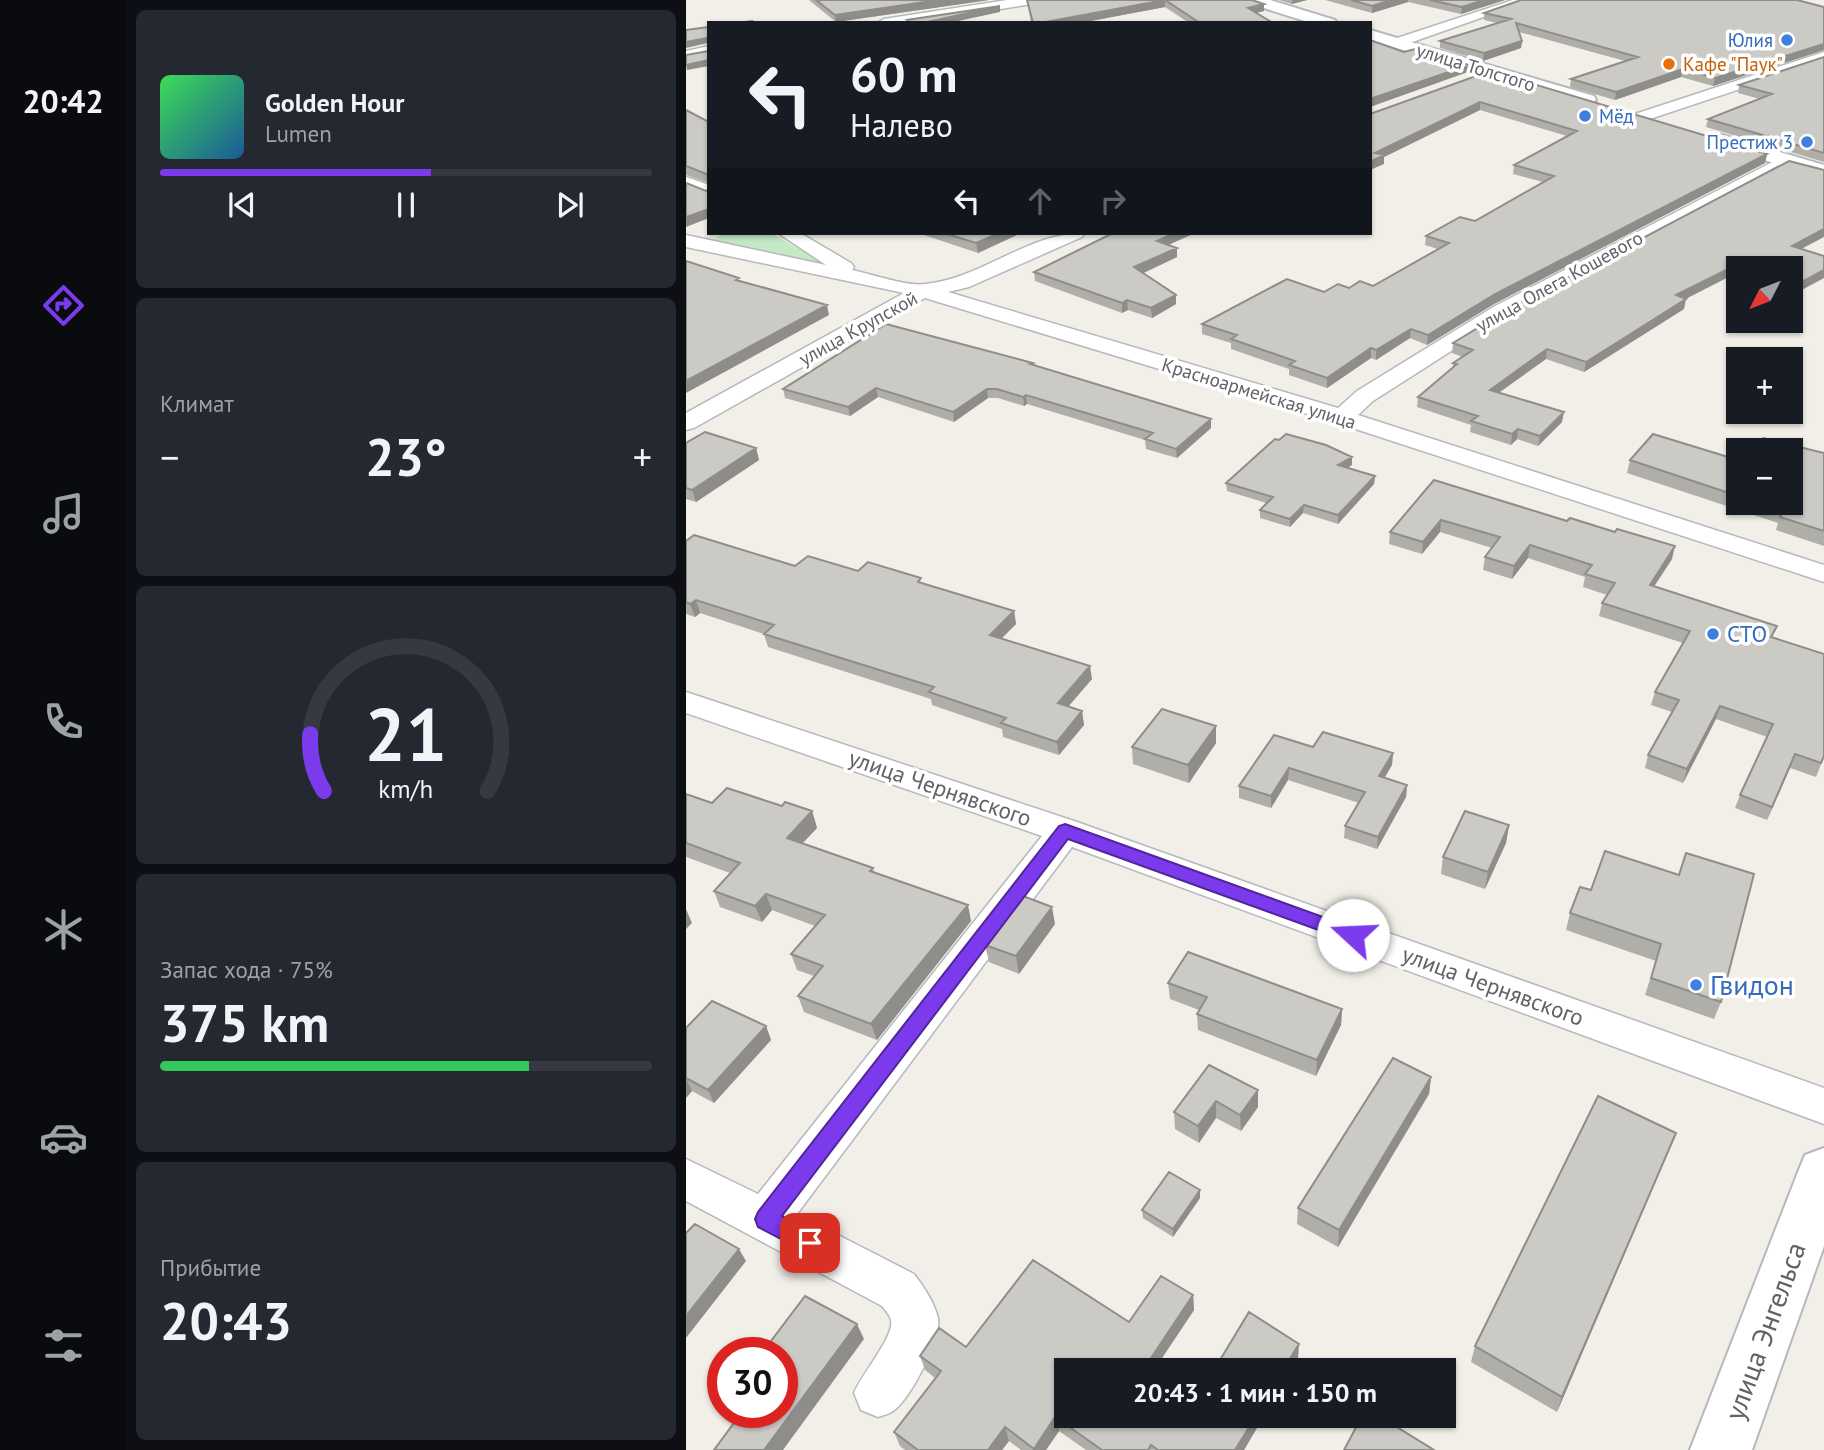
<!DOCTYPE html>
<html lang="ru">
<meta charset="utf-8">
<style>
body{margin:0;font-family:"PT Sans",sans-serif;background:#242831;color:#f1f3f6;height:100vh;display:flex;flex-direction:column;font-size:26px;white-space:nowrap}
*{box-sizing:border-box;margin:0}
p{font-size:23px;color:#9ea1a6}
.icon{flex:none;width:38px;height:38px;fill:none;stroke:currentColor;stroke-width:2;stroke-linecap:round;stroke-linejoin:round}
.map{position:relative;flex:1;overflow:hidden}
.details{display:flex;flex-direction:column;gap:10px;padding:10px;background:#0d0f14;width:560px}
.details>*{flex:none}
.top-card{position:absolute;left:21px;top:21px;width:665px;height:214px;border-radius:0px;box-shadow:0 2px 5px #0004;background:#171b24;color:#f1f3f6;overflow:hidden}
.needle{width:46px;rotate:228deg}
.controls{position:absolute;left:1040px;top:256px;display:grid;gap:14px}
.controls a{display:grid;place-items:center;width:77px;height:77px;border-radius:0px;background:#171b24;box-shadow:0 2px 5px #0004;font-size:35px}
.speed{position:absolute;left:21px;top:1337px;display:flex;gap:14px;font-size:35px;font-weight:700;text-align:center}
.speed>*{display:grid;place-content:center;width:91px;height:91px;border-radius:50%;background:#171b24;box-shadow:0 2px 5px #0004;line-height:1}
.speed .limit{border:10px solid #d22;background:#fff;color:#111}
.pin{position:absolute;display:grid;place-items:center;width:60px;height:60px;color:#fff;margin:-30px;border-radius:14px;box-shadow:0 4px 10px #0006}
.me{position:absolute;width:77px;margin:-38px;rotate:290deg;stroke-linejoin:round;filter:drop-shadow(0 0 5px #0008)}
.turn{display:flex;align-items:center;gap:24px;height:147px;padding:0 28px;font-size:32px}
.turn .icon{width:91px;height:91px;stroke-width:2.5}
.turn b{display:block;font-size:49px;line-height:60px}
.lanes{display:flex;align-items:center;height:66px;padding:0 28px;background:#0003;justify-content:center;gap:35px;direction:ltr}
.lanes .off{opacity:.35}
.big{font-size:52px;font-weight:600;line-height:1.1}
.details .widget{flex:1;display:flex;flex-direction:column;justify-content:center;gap:10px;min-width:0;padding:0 24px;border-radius:10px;background:#242831}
.details .dial{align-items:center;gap:0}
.dial svg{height:182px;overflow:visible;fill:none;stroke:#363941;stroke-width:7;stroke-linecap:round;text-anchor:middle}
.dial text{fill:#f1f3f6;stroke:none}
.song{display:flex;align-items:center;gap:21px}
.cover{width:84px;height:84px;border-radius:10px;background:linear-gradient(135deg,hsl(130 70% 55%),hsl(210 70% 35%))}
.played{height:7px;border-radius:4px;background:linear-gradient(90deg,#7c3aed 55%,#363941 55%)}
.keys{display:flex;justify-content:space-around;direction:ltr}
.heat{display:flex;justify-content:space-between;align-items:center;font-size:38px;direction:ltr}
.charge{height:10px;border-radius:5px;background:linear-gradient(90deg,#34c759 75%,#363941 0)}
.trip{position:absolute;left:368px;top:1358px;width:402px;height:70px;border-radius:0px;background:#171b24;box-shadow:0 2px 5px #0004;font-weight:600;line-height:70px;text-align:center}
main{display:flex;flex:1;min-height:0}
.tab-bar{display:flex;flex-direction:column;width:126px;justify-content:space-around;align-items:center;background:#090b0e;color:#9ea1a6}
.tab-bar .icon{width:49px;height:49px}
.tab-bar .active{color:#7c3aed}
.tab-bar b{font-size:32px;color:#f1f3f6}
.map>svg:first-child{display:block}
.green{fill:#c5e8c5}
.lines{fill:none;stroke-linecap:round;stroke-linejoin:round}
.minor-casing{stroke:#b5b8bc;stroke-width:3}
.tertiary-casing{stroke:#b5b8bc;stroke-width:4}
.secondary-casing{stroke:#b6babf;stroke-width:4}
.minor{fill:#fff;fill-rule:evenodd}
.tertiary{fill:#fff;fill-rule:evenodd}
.secondary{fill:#fff;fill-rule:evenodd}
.wall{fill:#afaea9}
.shaded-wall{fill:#8f8d8a}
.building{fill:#cccac5;stroke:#8f8d8a;stroke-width:2}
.route{fill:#7c3aed;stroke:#51269a;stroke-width:2}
.shop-dot{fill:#3f7fe0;stroke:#fff;stroke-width:2.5}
.food-dot{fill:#e8710a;stroke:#fff;stroke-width:2.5}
.labels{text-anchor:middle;stroke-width:7;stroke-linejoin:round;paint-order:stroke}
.far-shop-label{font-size:19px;fill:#366cbe;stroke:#fff;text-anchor:end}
.far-food-label{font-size:19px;fill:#c56008;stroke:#fff;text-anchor:start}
.far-street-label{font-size:19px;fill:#5f6368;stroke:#fff}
.shop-label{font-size:23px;fill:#366cbe;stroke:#fff;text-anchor:start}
.street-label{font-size:23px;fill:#5f6368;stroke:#fff}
.near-shop-label{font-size:28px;fill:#366cbe;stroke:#fff;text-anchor:start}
.near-street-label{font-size:28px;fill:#5f6368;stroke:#fff}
</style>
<main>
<nav class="tab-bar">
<b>20:42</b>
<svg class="icon active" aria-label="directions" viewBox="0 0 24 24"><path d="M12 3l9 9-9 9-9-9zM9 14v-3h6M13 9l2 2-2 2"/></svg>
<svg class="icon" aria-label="music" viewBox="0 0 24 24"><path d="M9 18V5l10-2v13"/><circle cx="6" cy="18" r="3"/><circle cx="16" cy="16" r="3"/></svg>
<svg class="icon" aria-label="phone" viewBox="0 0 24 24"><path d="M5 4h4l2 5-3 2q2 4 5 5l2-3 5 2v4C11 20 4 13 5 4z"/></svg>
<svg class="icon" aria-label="climate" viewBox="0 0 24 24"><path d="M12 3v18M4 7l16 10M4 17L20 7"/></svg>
<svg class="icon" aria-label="car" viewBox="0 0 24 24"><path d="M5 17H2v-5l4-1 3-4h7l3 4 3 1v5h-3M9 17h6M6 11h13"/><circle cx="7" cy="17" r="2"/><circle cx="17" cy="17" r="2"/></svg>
<svg class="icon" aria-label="filters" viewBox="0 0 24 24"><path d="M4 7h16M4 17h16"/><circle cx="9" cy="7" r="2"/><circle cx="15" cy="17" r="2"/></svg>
</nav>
<section class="details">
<div class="widget">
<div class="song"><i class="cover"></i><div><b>Golden Hour</b><p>Lumen</p></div></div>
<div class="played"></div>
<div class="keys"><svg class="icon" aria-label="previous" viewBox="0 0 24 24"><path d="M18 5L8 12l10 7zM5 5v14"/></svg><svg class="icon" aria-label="pause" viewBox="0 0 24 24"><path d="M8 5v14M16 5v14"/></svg><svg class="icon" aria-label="next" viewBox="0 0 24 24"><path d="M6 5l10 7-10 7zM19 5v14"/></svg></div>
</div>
<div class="widget"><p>Климат</p>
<div class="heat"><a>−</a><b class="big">23°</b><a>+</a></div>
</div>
<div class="widget dial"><svg viewBox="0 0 100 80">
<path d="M14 69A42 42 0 1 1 86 69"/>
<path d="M14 69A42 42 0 0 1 8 44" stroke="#7c3aed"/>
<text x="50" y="56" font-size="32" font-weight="700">21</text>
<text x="50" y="72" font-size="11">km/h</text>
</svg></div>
<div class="widget"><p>Запас хода · 75%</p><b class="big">375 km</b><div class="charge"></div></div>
<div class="widget"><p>Прибытие</p><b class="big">20:43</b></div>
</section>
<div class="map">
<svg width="1138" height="1450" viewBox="0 0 1138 1450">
<rect width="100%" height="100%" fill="#f1efe8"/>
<!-- green -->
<path class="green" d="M37,233H85L134,261L129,263L27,240Z"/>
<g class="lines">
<defs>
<path id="minor" d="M321,0H352L346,4L225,23H191L198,19Z
M827,0H846L715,46H705L703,43L705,40Z
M23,46V54L0,59V51Z
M1138,52V61L961,120H949L947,117L949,114Z
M1100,155L1106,156L1108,160L1106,164L823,314L687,401L672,415L1138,565V582L648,422L239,298L8,428L0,430V413L218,293L0,247V235L140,265L92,233H114L165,263L168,267L166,270C186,274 221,287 240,284C296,278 342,233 398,233L396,237L283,287L262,292L652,408L671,391L809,306Z
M0,177L23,185V197L0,188Z
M0,692L391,822L1138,1088V1124L386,847L111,1214L228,1274C238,1287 248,1302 252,1318C256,1338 224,1400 207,1411C203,1414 197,1415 192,1417L175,1410L168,1393C175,1375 209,1336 205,1320C204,1315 199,1310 196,1306L0,1201V1159L72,1194L356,836L0,713Z"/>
<path id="tertiary" d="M1138,1148V1246L1066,1450H1004L1112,1172L1119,1155Z"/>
<path id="secondary" d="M560,0H584L649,20L651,23H625L562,3Z
M684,30L908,96L910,100L901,106L894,104L684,40Z
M1033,134L1138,165V178L1026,144L1023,140L1026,136Z"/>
</defs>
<!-- minor casing -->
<use href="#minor" class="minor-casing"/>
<!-- tertiary casing -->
<use href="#tertiary" class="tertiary-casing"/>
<!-- secondary casing -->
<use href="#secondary" class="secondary-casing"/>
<!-- minor -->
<use href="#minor" class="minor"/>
<!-- tertiary -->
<use href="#tertiary" class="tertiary"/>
<!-- secondary -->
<use href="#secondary" class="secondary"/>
</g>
<!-- wall -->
<path class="wall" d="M123,0H303L150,22Z
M341,0H566L578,4V11L570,13L587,23H503L479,7L394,23H345Z
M593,0H621L606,4Z
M639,0H819L775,14L722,2L686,13Z
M1138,7V50L1027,86L995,77L929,100L884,87L885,79L939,61L833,32L836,41L835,48L797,61L754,48V41L811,23L798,20V13Z
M1138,57V162L1020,127L1022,119L1074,99L1052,93L1053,85Z
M804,71L1081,154L1079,163L808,304L741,345L724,338L690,360L685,358L641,388L603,375V369L545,349V343L516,334V324L638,292L663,288L687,286L752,249L739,245L740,236L789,221L857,182L827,174L828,165L881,136L794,110L698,157V164L684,114Z
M0,110L23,122V183L0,175Z
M1138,170L1116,249L1138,256L1112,292L1104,290V268H1052V272L999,299L998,309L898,372L860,359L813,393L876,422L852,446L831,439L825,445L784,432L785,425L731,407L732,397L767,368V363L777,357L766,353L767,343Z
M232,233H335L292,253Z
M427,233H509L482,245L491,257L457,273L490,295V304L466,318L442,310L436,313L349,281L348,272Z
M347,363V365L525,419V428L491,458L460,449L459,440L341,404L338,406L312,398H302L268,422L192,397L164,416L99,398L97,389Z
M0,443L70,448L73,460L10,502L0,499Z
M1138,453V546L1090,530L1092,523L941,473L944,460H1052V502H1104Z
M666,465L661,468L689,476L688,484L652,524L617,513L604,527L574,518V510L580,503L541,491L540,483Z
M748,480L986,559L968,587L1087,638L1138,654V757L1130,777L1104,768L1081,820L1049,808L1054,795L1081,737L1030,719L997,783L959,768L962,755L986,712L965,705L969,692L997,643L913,616L916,603L921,595L897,587L899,577L842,558L826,579L797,570L799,557L806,548L754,532L736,554L703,544L704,532Z
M0,541L109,566L172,571L236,583L328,611L330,624L315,639L406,679L382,707L396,711L398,725L373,755L317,737L316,729L246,705L245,699L82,647L78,634L14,613L9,617L0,614Z
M530,726V743L503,783L447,764L446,747Z
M627,747L707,753L706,765L698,778L721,785L720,797L691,849L658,838L659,826L673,803L602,780L585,808L553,798V786Z
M0,794L26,803L96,806L126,811L131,828L116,844L187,868L188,872L285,921L191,1040L118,1012L112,996L128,976L111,970L105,954L129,926L86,910L76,922L34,907L28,891L44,873L0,857Z
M823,825L820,843L799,889L755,874L757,857Z
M919,851L1035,1002L1028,1019L959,995L970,961L880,930L884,913L905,890Z
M369,924L333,974L303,962L299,945Z
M482,983L656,1009L655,1025L630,1076L512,1030L511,1014L513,1010L484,999Z
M80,1026L85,1040L28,1103L6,1091L0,1098V1028Z
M523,1065L572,1107L555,1131L530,1118L513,1143L489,1129L488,1112Z
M745,1077L743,1094L652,1247L611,1224L612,1208Z
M983,1150L871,1412L785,1362L789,1346Z
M514,1198L487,1237L457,1218L456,1210Z
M507,1295L508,1310L468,1370H380L499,1417L500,1416H578L558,1450H400L373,1431L360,1450H335L323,1441L316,1450H219L214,1446L208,1432L249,1378L239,1370L234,1356L280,1347L443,1322Z"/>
<!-- shaded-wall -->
<path class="shaded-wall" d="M253,0H303L150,22L149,15Z
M479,0V7L394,23H354Z
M606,0H621L606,4Z
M705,0H722V2L686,13V6Z
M798,0H819L775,14L776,7Z
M578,4V11L562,15V8Z
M314,6V12L263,23H237Z
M21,38L22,43L0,48V42Z
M836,41L835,48L797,61L798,53Z
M1138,44V50L1027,86L1029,78Z
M23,60V66L1,70L0,65Z
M783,65L782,72L684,107V99Z
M997,69L995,77L929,100L930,92Z
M794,102V110L698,157V164L684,170V162L689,153Z
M1081,154L1079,163L808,304L741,345L742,335L809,294Z
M23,209V218L0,227V217Z
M1138,229V237L1104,255L1106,246Z
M314,233H335L292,253L290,243Z
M489,233H509L471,250V241Z
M491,248V257L449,277L448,267Z
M1056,262L1054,268H1052V272L988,305L990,295Z
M1138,270V278L1112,292L1114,283Z
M490,295V304L466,318L465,308Z
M1000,299L998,309L898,372L900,362Z
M441,300L442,310L436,313V303Z
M141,305L143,315L0,393V381Z
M725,329L724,338L690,360V350Z
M685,348V358L641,388V378Z
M861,349L860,359L802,400L804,390Z
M190,388L192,397L164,416L162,407Z
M301,389L302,398L268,422L267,412Z
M340,395L341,404L338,406L337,397Z
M878,412L876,422L852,446L854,436Z
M525,419V428L491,458L490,449Z
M832,429L831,439L825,445L826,434Z
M70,448L73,460L10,502L6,490Z
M666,457V465L652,473V465Z
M689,476L688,484L652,524V515Z
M618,505L617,513L604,527V519Z
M755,520L754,532L736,554L737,542Z
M844,545L842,558L826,579L828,566Z
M989,546L986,559L960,598L964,585Z
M10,600L14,613L9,617L4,604Z
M328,611L330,624L306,648L304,635Z
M404,666L406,679L373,717L372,703Z
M1034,706L1030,719L997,783L1001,769Z
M396,711L398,725L373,755L371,742Z
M530,726V743L503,783L502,765Z
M707,753L706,765L692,789L693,776Z
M1109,754L1104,768L1081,820L1086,807Z
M603,768L602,780L585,808V796Z
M721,785L720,797L691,849L692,837Z
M126,811L131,828L106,854L101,838Z
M823,825L820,843L799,889L802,872Z
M80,894L86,910L76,922L69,906Z
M282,905L285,921L191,1040L185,1024Z
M366,907L369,924L333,974L330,956Z
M0,909L6,923L0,929Z
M656,1009L655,1025L630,1076L631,1060Z
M80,1026L85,1040L28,1103L22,1090Z
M745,1077L743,1094L652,1247L653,1230Z
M0,1078L6,1091L0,1098Z
M572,1090V1107L555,1131L554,1115Z
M530,1101V1118L513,1143L512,1126Z
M990,1133L983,1150L871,1412L876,1397Z
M514,1190V1198L487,1237V1229Z
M53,1249L60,1261L0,1338V1316Z
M507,1295L508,1310L468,1370H457Z
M171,1324L178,1339L97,1450H78Z
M613,1344L612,1359L605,1370H597Z
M570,1416H578L558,1450H549Z
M369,1417L373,1431L360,1450H348V1449Z
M319,1427L323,1441L316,1450H302Z"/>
<!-- building -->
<path class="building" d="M130,0H253L149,15Z
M341,0H566L578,4L562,8L587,23H514L479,0L354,23H347Z
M665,0H705L686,6Z
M744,0H798L776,7Z
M835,0H1111L1138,7V44L1029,78L997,69L930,92L885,79L952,57L830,23L836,41L798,53L754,41L825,19L798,13Z
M314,6L237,23H225L221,20Z
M66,21L70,23H52Z
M23,27V39L21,38L0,42V30Z
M684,40L718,52L729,49L783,65L684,99Z
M23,48V60L0,65V55L22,51Z
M1138,57V153L1022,119L1086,94L1053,85Z
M804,71L1081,154L809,294L742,335L725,329L690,350L685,348L641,378L603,365L609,361L545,339L551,335L516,324L601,279L638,292L652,284L663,288L674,281L687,286L763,243L740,236L774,217L789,221L868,176L828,165L891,131L794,102L689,153L698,155L684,162V114Z
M0,110L23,122V175L0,166Z
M1103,161L1138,170V229L1106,246L1138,256V270L1114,283L1104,279V268H1071L1056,262L990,295L1000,299L900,362L861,349L804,390L878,412L854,436L832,429L826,434L785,421L792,416L732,397L771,364L767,363L787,350L767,343L826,307Z
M0,183L20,191L23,189V209L0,217Z
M258,233H314L290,243Z
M427,233H489L471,241L491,248L448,267L490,295L465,308L441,300L436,303L348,272Z
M0,261L53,278L50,280L141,305L0,381Z
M200,324L347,363L344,364L525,419L490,449L459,439L467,433L340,395L337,397L311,389H301L267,412L190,388L162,407L97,389Z
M19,432L70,448L6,490L0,488V443Z
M600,434L640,445L666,457L652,465L689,476L652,515L618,505L604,519L574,510L587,497L540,483L589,439L593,440Z
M967,434L1052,460V496L944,460Z
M1077,438L1138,453V531L1094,517L1098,511L1071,502H1104V450H1067Z
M748,480L881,521L884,518L929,532L931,529L989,546L964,585L1091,626L1085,637L1138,654V756L1135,763L1109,754L1086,807L1054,795L1087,724L1034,706L1001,769L962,755L993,700L969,692L1004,631L916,603L929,583L899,574L906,565L844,545L828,566L799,557L814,537L755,520L737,542L704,532Z
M8,535L109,566L122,556L172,571L182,562L235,578L232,582L328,611L304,635L404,666L372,703L396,711L371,742L315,723L320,718L243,692L248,687L78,634L88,625L10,600L4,604L0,602V541Z
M476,709L530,726L502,765L446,747Z
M637,732L707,753L693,776L721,785L692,837L659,826L679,792L603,768L585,796L553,786L588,735L627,747Z
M41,788L96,806L99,802L126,811L101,838L187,868L184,871L282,905L185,1024L112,996L137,966L105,954L139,915L80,894L69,906L28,891L54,863L0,843V794L26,803Z
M779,811L823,825L802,872L757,857Z
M919,851L993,875L1000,853L1068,874L1035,1002L965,978L975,944L884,913L894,887L905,890Z
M337,896L366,907L330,956L299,945Z
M502,952L656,1009L631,1060L511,1014L521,997L482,983Z
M26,1001L80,1026L22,1090L0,1078V1028Z
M707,1058L745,1077L653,1230L612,1208Z
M523,1065L572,1090L554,1115L530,1101L512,1126L488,1112Z
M912,1096L990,1133L876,1397L789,1346Z
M483,1172L514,1190L487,1229L456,1210Z
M9,1224L53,1249L0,1316V1233Z
M347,1260L443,1322L475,1276L507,1295L457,1370H380V1416H497L499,1417L500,1416H570L549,1450H472L465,1445L462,1450H416L369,1417L348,1449L319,1427L302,1450H232L208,1432L255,1371L234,1356L253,1328L280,1347Z
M119,1296L171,1324L78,1450H28L56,1412H96V1353H76Z
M563,1312L613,1344L597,1370H528Z
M676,1416H693L748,1450H658Z"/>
<!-- route -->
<path class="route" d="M379,824L673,930L676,935L673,940L667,942L660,940L382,839L96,1216L132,1235L135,1243L132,1250L124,1254L72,1227L69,1219L72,1212L373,826Z"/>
<!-- markers -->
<g class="shop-dot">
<circle cx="1101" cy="40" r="7"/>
<circle cx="899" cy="116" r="7"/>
<circle cx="1121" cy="142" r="7"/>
<circle cx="1027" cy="634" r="7"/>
<circle cx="1010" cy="985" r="7"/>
</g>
<circle class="food-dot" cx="983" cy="64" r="7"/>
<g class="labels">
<!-- far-shop labels -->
<g class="far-shop-label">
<text x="1087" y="47">Юлия</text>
<text x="913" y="123" text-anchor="start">Мёд</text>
<text x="1107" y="149">Престиж 3</text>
</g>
<!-- far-food labels -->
<g class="far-food-label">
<text x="997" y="71">Кафе "Паук"</text>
</g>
<!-- far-street labels -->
<g class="far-street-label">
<text transform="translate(790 67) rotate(17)" y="7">улица Толстого</text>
<text transform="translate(873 281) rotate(-29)" y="7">улица Олега Кошевого</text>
<text transform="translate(172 328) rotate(-29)" y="7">улица Крупской</text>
<text transform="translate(573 393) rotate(17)" y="7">Красноармейская улица</text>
</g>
<!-- shop labels -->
<g class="shop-label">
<text x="1041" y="642">СТО</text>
</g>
<!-- street labels -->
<g class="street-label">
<text transform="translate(254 788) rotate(19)" y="8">улица Чернявского</text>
<text transform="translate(807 986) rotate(20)" y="8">улица Чернявского</text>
</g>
<!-- near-shop labels -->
<g class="near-shop-label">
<text x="1024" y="995">Гвидон</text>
</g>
<!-- near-street labels -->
<g class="near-street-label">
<text transform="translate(1079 1331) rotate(-70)" y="10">улица Энгельса</text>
</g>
</g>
</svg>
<div class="controls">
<a><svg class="needle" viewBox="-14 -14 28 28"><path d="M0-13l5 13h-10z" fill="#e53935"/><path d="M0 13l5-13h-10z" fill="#9ea1a6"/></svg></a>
<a>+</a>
<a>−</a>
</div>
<div class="speed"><div class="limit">30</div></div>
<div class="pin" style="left:124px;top:1243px;background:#d93025"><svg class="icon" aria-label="arrive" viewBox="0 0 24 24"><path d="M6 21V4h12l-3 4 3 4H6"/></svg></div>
<svg class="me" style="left:667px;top:935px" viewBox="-20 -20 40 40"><circle r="19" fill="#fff"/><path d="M0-13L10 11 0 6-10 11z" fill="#7c3aed"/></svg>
<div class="trip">20:43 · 1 мин · 150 m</div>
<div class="top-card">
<div class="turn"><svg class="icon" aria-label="left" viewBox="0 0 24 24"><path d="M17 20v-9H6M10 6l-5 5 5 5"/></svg><div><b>60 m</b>Налево</div></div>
<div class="lanes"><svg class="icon" aria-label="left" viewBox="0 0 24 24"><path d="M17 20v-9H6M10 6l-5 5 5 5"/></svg><svg class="icon off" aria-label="ahead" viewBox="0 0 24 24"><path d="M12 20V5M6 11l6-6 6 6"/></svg><svg class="icon off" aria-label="right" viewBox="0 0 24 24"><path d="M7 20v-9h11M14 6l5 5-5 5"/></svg></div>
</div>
</div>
</main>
